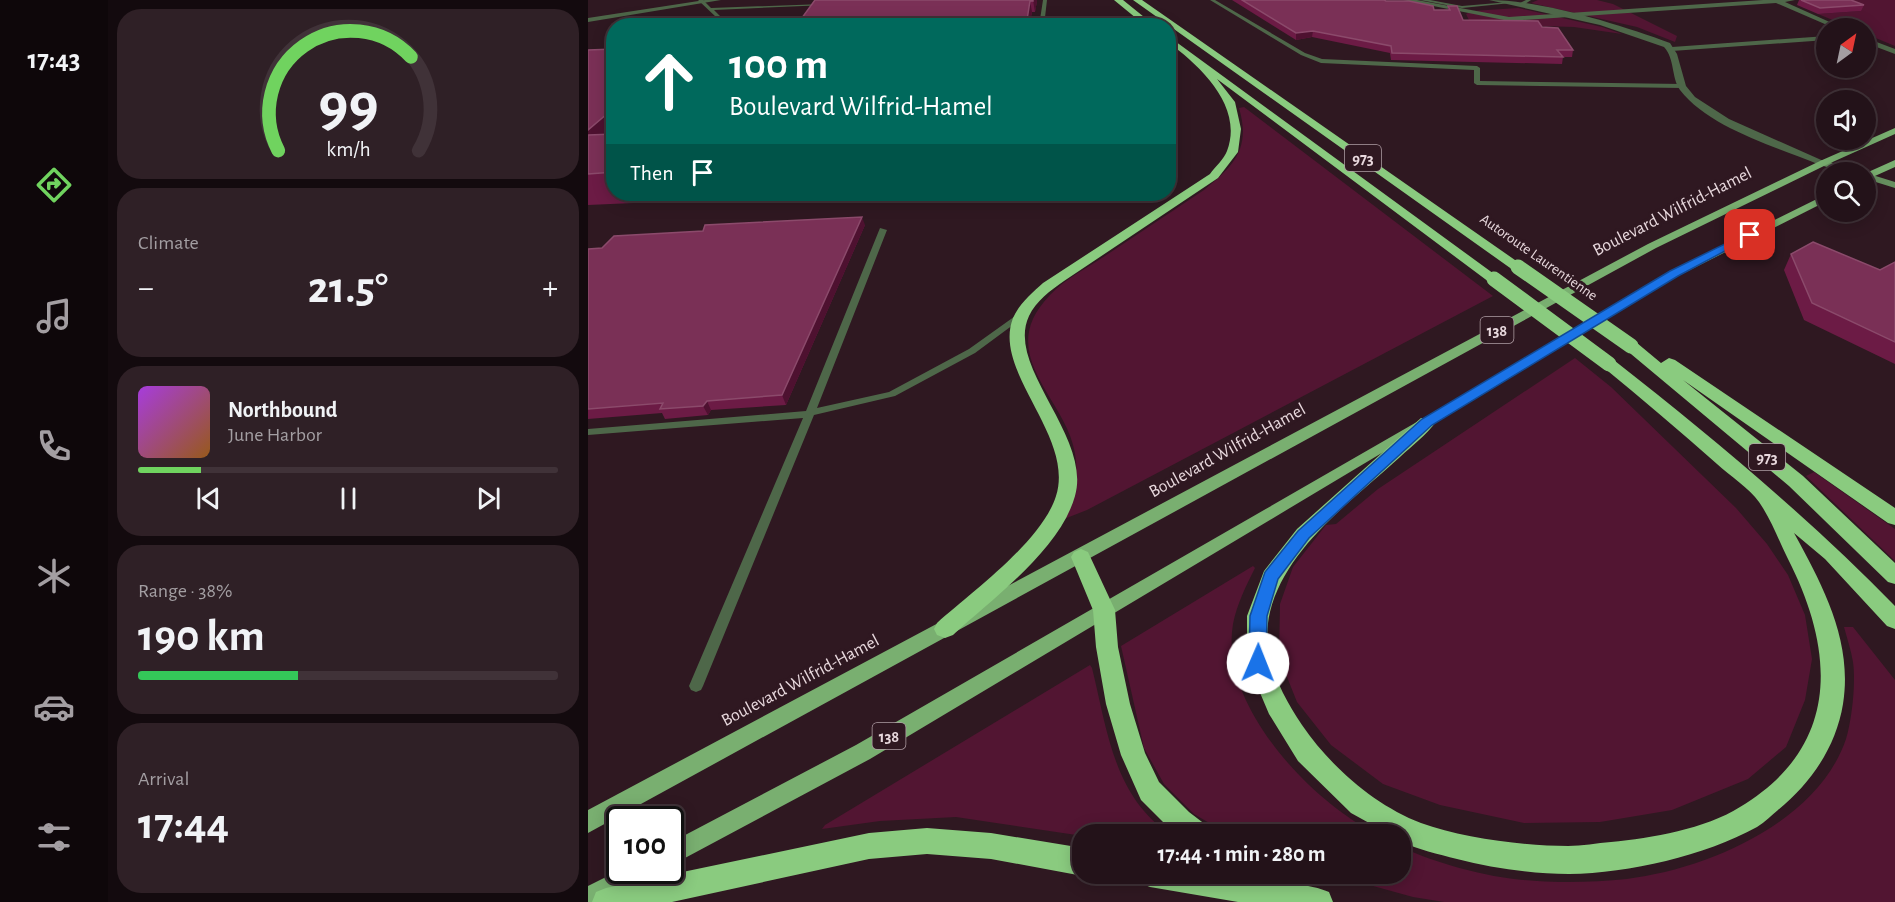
<!DOCTYPE html>
<meta charset="utf-8">
<style>
body{margin:0;font-family:"Alegreya Sans",sans-serif;background:#2f2026;color:#f1f3f6;height:100vh;display:flex;flex-direction:column;font-size:22px;white-space:nowrap}
*{box-sizing:border-box;margin:0}
p{font-size:20px;color:#a39ea2}
.icon{flex:none;width:33px;height:33px;fill:none;stroke:currentColor;stroke-width:2;stroke-linecap:round;stroke-linejoin:round}
.map{position:relative;flex:1;overflow:hidden}
.panel{display:flex;flex-direction:column;gap:9px;padding:9px;background:#130a0e;width:480px}
.panel>*{flex:none}
.hud{position:absolute;left:18px;top:18px;width:570px;height:183px;border-radius:24px;box-shadow:0 3px 15px #0003,0 0 0 2px #403238;background:#00695c;color:#fff;overflow:hidden}
.needle{width:39px;rotate:33deg}
.tools{position:absolute;left:1228px;top:18px;display:grid;gap:12px}
.tools a{display:grid;place-items:center;width:60px;height:60px;border-radius:50%;background:#231219;box-shadow:0 3px 15px #0003,0 0 0 2px #403238;font-size:30px}
.speed{position:absolute;left:18px;top:806px;display:flex;gap:12px;font-size:30px;font-weight:700;text-align:center}
.speed>*{display:grid;place-content:center;width:78px;height:78px;border-radius:50%;background:#231219;box-shadow:0 3px 15px #0003,0 0 0 2px #403238;line-height:1}
.speed .limit{border:3px solid #111;border-radius:9px;background:#fff;color:#111}
.pin{position:absolute;display:grid;place-items:center;width:51px;height:51px;color:#fff;margin:-26px;border-radius:12px;box-shadow:0 3px 9px #0006}
.me{position:absolute;width:66px;margin:-33px;rotate:1deg;stroke-linejoin:round;filter:drop-shadow(0 0 4px #0008)}
.turn{display:flex;align-items:center;gap:21px;height:126px;padding:0 24px;font-size:27px}
.turn .icon{width:78px;height:78px;stroke-width:2.5}
.turn b{display:block;font-size:42px;line-height:51px}
.then{display:flex;align-items:center;height:57px;padding:0 24px;background:#0003;gap:12px;font-size:22px}
.big{font-size:45px;font-weight:700;line-height:1.1}
.panel .card{flex:1;display:flex;flex-direction:column;justify-content:center;gap:9px;min-width:0;padding:0 21px;border-radius:24px;background:#2f2026}
.panel .dial{align-items:center;gap:0}
.dial svg{height:156px;overflow:visible;fill:none;stroke:#403238;stroke-width:7;stroke-linecap:round;text-anchor:middle}
.dial text{fill:#f1f3f6;stroke:none}
.song{display:flex;align-items:center;gap:18px}
.cover{width:72px;height:72px;border-radius:9px;background:linear-gradient(135deg,hsl(280 70% 55%),hsl(30 70% 35%))}
.played{height:6px;border-radius:3px;background:linear-gradient(90deg,#70d35f 15%,#403238 15%)}
.keys{display:flex;justify-content:space-around;direction:ltr}
.heat{display:flex;justify-content:space-between;align-items:center;font-size:33px;direction:ltr}
.charge{height:9px;border-radius:4px;background:linear-gradient(90deg,#34c759 38%,#403238 0)}
.trip{position:absolute;left:484px;top:824px;width:339px;height:60px;border-radius:24px;background:#231219;box-shadow:0 3px 15px #0003,0 0 0 2px #403238;font-weight:700;line-height:60px;text-align:center}
main{display:flex;flex:1;min-height:0}
.tabs{display:flex;flex-direction:column;width:108px;justify-content:space-around;align-items:center;background:#0e070a;color:#a39ea2}
.tabs .icon{width:42px;height:42px}
.tabs .current{color:#70d35f}
.tabs b{font-size:27px;color:#f1f3f6}
.map>svg:first-child{display:block}
.green{fill:#521532}
.lines{fill:none;stroke-linecap:round;stroke-linejoin:round}
.service{fill:#4e6749;fill-rule:evenodd}
.pedestrian{fill:#4e6749;fill-rule:evenodd}
.minor{fill:#4e6749;fill-rule:evenodd}
.tertiary{fill:#4e6749;fill-rule:evenodd}
.secondary{fill:#668f5f;fill-rule:evenodd}
.primary{fill:#79af70;fill-rule:evenodd}
.motorway{fill:#8acb7f;fill-rule:evenodd}
.motorway-bridge{stroke:#8acb7f;stroke-width:15}
.wall{fill:#6c1b45}
.shaded-wall{fill:#4e1130}
.building{fill:#7a3056;stroke:#8b4a6b;stroke-width:1.5}
.route{fill:#1a73e8;stroke:#114b97;stroke-width:1.5}
.labels{text-anchor:middle;stroke-width:6;stroke-linejoin:round;paint-order:stroke}
.far-street-label{font-size:15px;fill:#e8d8dd;stroke:#2f1821}
.shield{fill:#2f1821;stroke:#b09ea5;stroke-width:1.5}
.shield-label{font-size:16px;font-weight:bold;fill:#e8d8dd}
.street-label{font-size:18px;fill:#e8d8dd;stroke:#2f1821}
</style>
<main>
<nav class="tabs">
<b>17:43</b>
<svg class="icon current" aria-label="directions" viewBox="0 0 24 24"><path d="M12 3l9 9-9 9-9-9zM9 14v-3h6M13 9l2 2-2 2"/></svg>
<svg class="icon" aria-label="music" viewBox="0 0 24 24"><path d="M9 18V5l10-2v13"/><circle cx="6" cy="18" r="3"/><circle cx="16" cy="16" r="3"/></svg>
<svg class="icon" aria-label="phone" viewBox="0 0 24 24"><path d="M5 4h4l2 5-3 2q2 4 5 5l2-3 5 2v4C11 20 4 13 5 4z"/></svg>
<svg class="icon" aria-label="climate" viewBox="0 0 24 24"><path d="M12 3v18M4 7l16 10M4 17L20 7"/></svg>
<svg class="icon" aria-label="car" viewBox="0 0 24 24"><path d="M5 17H2v-5l4-1 3-4h7l3 4 3 1v5h-3M9 17h6M6 11h13"/><circle cx="7" cy="17" r="2"/><circle cx="17" cy="17" r="2"/></svg>
<svg class="icon" aria-label="filters" viewBox="0 0 24 24"><path d="M4 7h16M4 17h16"/><circle cx="9" cy="7" r="2"/><circle cx="15" cy="17" r="2"/></svg>
</nav>
<section class="panel">
<div class="card dial"><svg viewBox="0 0 100 80">
<path d="M14 69A42 42 0 1 1 86 69"/>
<path d="M14 69A42 42 0 0 1 82 21" stroke="#70d35f"/>
<text x="50" y="56" font-size="32" font-weight="700">99</text>
<text x="50" y="72" font-size="11">km/h</text>
</svg></div>
<div class="card"><p>Climate</p>
<div class="heat"><a>−</a><b class="big">21.5°</b><a>+</a></div>
</div>
<div class="card">
<div class="song"><i class="cover"></i><div><b>Northbound</b><p>June Harbor</p></div></div>
<div class="played"></div>
<div class="keys"><svg class="icon" aria-label="previous" viewBox="0 0 24 24"><path d="M18 5L8 12l10 7zM5 5v14"/></svg><svg class="icon" aria-label="pause" viewBox="0 0 24 24"><path d="M8 5v14M16 5v14"/></svg><svg class="icon" aria-label="next" viewBox="0 0 24 24"><path d="M6 5l10 7-10 7zM19 5v14"/></svg></div>
</div>
<div class="card"><p>Range · 38%</p><b class="big">190 km</b><div class="charge"></div></div>
<div class="card"><p>Arrival</p><b class="big">17:44</b></div>
</section>
<div class="map">
<svg width="1307" height="902" viewBox="0 0 1307 902">
<rect width="100%" height="100%" fill="#2f1821"/>
<!-- green -->
<path class="green" d="M950,0H1009L1025,4L1089,36L1087,42L1049,27L943,3Z
M1246,0H1307V46L1278,34V28H1264L1230,14L1272,11Z
M930,8L1014,27L1034,34L986,27L883,24L878,14L884,11Z
M656,107L905,296L499,510L476,519C482,500 490,481 488,461C484,400 402,357 462,295C477,279 499,268 517,256C550,234 583,212 616,190C646,166 663,148 651,108Z
M987,358L1023,387L1148,508L1179,544L1200,575L1217,615L1224,659L1217,700L1198,747L1160,779L1084,810L1012,822L936,823L852,805L795,784L743,745L709,702L691,657L692,604L705,567L738,525L748,524L790,489Z
M1226,472L1307,529V561L1218,476Z
M665,566L667,568C658,586 649,604 645,624C631,705 722,800 788,834H640L606,814L576,784L556,748L533,646Z
M1256,627H1265L1307,680V902H856L825,897L738,873H813V847C852,865 905,879 949,881C977,883 1010,882 1039,879C1120,869 1230,822 1258,739C1264,719 1268,682 1265,662C1263,650 1259,638 1256,627Z
M502,665L504,668C519,728 525,796 582,834H495V836L368,817L292,821L234,829L237,825Z"/>
<g class="lines">
<!-- service -->
<path class="service" d="M110,0H115L123,8L236,4L238,5L126,10L133,17L125,26H120L128,17Z
M455,0H459L456,26H451Z
M622,0H627L717,53L734,59L889,66L892,68V81L1094,84L1097,86L1094,88L889,85L886,83V70L733,63L713,55Z
M832,0H842L874,6L921,2L923,3L874,8Z
M938,0H943L934,6H930V4Z
M1239,36V40L1084,51L1081,49L1084,47Z
M292,228L299,230L229,408L301,392L381,349L430,314L433,313L437,316L387,353L307,396L226,415L115,686L113,690L108,692L103,690L101,686L215,418L0,435V429L218,411Z"/>
<!-- pedestrian -->
<path class="pedestrian" d="M815,0H829L921,17L1175,0H1207L1197,2L1255,28H1246L1188,3L921,21Z
M1278,38L1307,49V54L1278,43Z"/>
<!-- minor -->
<path class="minor" d="M901,0C954,0 1032,25 1082,43L1089,54L1098,86L1107,97L1141,119L1240,163L1232,165C1189,147 1121,128 1092,90C1083,77 1087,59 1076,47L1012,25Z"/>
<!-- tertiary -->
<path class="tertiary" d="M117,0H133L0,22V18Z"/>
<!-- secondary -->
<path class="secondary" d="M1235,160L1269,170L1271,172H1257L1232,165V161Z
M1278,173L1307,182V188L1278,179Z"/>
<!-- primary -->
<path class="primary" d="M1307,128V134L1238,165L1068,248L0,833V810L1060,244L1232,161Z
M1307,160V167L1278,180V173Z
M1239,194V201L1090,276L282,759L82,866V843L268,745L834,419L1082,272Z
M32,870H65L62,878L18,902H0V886Z"/>
<!-- motorway -->
<path class="motorway" d="M526,0H535L561,21L554,23Z
M545,0H554L937,267L930,271L925,270Z
M580,36L913,279L911,282H901L629,79L647,102L653,129L650,152L630,178L476,281C463,290 448,301 441,316C417,367 504,436 487,496C472,550 404,599 365,635L357,638L349,635L346,629L349,623C384,592 454,541 468,496C487,436 404,372 425,318C431,304 444,293 455,283L622,174C627,167 636,159 639,151C656,106 612,66 580,42Z
M1043,341L1049,343L1073,363L1081,358L1087,360L1307,508V525L1300,523L1095,380L1215,476L1307,563V584L1300,582L1201,486L1037,349L1035,346Z
M1021,359L1027,361C1124,437 1220,517 1307,606V629L1299,626L1237,559L1206,533C1235,586 1265,641 1255,704C1248,747 1223,783 1190,810C1184,815 1177,822 1169,827C1116,856 1042,873 981,874C944,874 904,868 869,859C850,854 830,850 813,841V834H801L763,813L710,761L681,714L659,662V616L676,571L709,529L833,418H845L848,422C838,435 824,446 812,457C765,500 698,547 682,612C672,653 692,692 714,725C742,766 786,805 833,823C874,838 937,846 980,846C994,846 1009,843 1023,842C1064,838 1117,829 1152,807C1252,747 1248,653 1200,559C1191,541 1183,519 1171,502C1161,488 1142,476 1129,464C1092,431 1054,399 1015,367L1013,364Z
M493,549L500,552L527,610L530,647L542,704L557,753L571,782L601,812L618,825L622,834H588L583,830L553,800L533,755L518,704L508,647L505,610L483,557L486,552Z
M339,828L403,833L495,848V873H501L495,876L403,859L339,854L281,859L84,902H4L8,892L18,888L281,833Z
M548,873H685C704,887 720,883 741,892L745,902H650L562,887L552,883Z"/>
<!-- motorway-bridge -->
<path class="motorway-bridge" d="M930,267L1043,346
M906,279L1021,364"/>
</g>
<!-- wall -->
<path class="wall" d="M227,0L449,1L447,12H444L441,26H192L211,22Z
M644,0H796L798,1L846,10H860V6L875,20L954,27L985,50L984,57H975L974,64L803,60L802,53L724,37L708,40Z
M1211,0H1263L1276,5L1273,11L1230,14L1209,5Z
M26,49V128L18,135L26,134V194H203L202,196L0,205V50Z
M277,225L198,405L123,410L120,415L77,419L74,413L0,419V249Z
M1203,254L1292,270L1307,262V364L1216,320L1196,270Z"/>
<!-- shaded-wall -->
<path class="shaded-wall" d="M445,0H449V1L447,12Z
M442,1L444,12L441,26H438Z
M725,31L724,37L708,40V33Z
M26,108V115H21L26,125V128L0,151V130Z
M274,217L277,225L198,405L194,395Z
M119,401L123,410L120,415L115,406Z"/>
<!-- building -->
<path class="building" d="M227,0H445V1H442L438,26H192L195,22H211Z
M654,0H796L798,1H821L845,6L846,10H862L860,6H869L875,20L950,21L954,27L970,28L985,50H969L975,57L804,53L803,46L725,31L708,33Z
M1213,0H1263L1276,5L1232,8Z
M26,49V108L0,130V50Z
M26,134V172L0,174V135Z
M274,217L194,395L119,401L115,406L72,409L75,403L0,409V249L14,248L26,236L115,231L117,225Z
M1225,242L1292,270L1307,262V342L1224,303L1203,254Z"/>
<!-- route -->
<path class="route" d="M1159,233L1167,235L1090,276L844,425L721,538L690,579L679,616L678,663L676,668L670,670L664,668L661,663L662,616L677,572L710,531L834,419L1082,271Z"/>
<g class="labels">
<!-- far-street labels -->
<g class="far-street-label">
<text transform="translate(951 257) rotate(35)" y="5">Autoroute Laurentienne</text>
</g>
<!-- shield labels -->
<g class="shield">
<rect x="757" y="145" width="36" height="26" rx="4.5"/>
<rect x="892.5" y="317" width="33" height="26" rx="4.5"/>
<rect x="1161" y="444" width="36" height="26" rx="4.5"/>
<rect x="284.5" y="723" width="33" height="26" rx="4.5"/>
</g>
<g class="shield-label">
<text x="775" y="164">973</text>
<text x="909" y="336">138</text>
<text x="1179" y="463">973</text>
<text x="301" y="742">138</text>
</g>
<!-- street labels -->
<g class="street-label">
<text transform="translate(1084 211) rotate(-27)" y="6">Boulevard Wilfrid-Hamel</text>
<text transform="translate(639 450) rotate(-29)" y="6">Boulevard Wilfrid-Hamel</text>
<text transform="translate(212 680) rotate(-28)" y="6">Boulevard Wilfrid-Hamel</text>
</g>
</g>
</svg>
<div class="tools">
<a><svg class="needle" viewBox="-14 -14 28 28"><path d="M0-13l5 13h-10z" fill="#e53935"/><path d="M0 13l5-13h-10z" fill="#a39ea2"/></svg></a>
<a><svg class="icon" aria-label="sound" viewBox="0 0 24 24"><path d="M4 9h4l5-4v14l-5-4H4zM17 9q2 3 0 6"/></svg></a>
<a><svg class="icon" aria-label="search" viewBox="0 0 24 24"><circle cx="10" cy="10" r="6"/><path d="M15 15l6 6"/></svg></a>
</div>
<div class="speed"><div class="limit">100</div></div>
<div class="pin" style="left:1162px;top:235px;background:#d93025"><svg class="icon" aria-label="arrive" viewBox="0 0 24 24"><path d="M6 21V4h12l-3 4 3 4H6"/></svg></div>
<svg class="me" style="left:670px;top:663px" viewBox="-20 -20 40 40"><circle r="19" fill="#fff"/><path d="M0-13L10 11 0 6-10 11z" fill="#1a73e8"/></svg>
<div class="trip">17:44 · 1 min · 280 m</div>
<div class="hud">
<div class="turn"><svg class="icon" aria-label="ahead" viewBox="0 0 24 24"><path d="M12 20V5M6 11l6-6 6 6"/></svg><div><b>100 m</b>Boulevard Wilfrid-Hamel</div></div>
<div class="then">Then<svg class="icon" aria-label="arrive" viewBox="0 0 24 24"><path d="M6 21V4h12l-3 4 3 4H6"/></svg></div>
</div>
</div>
</main>
